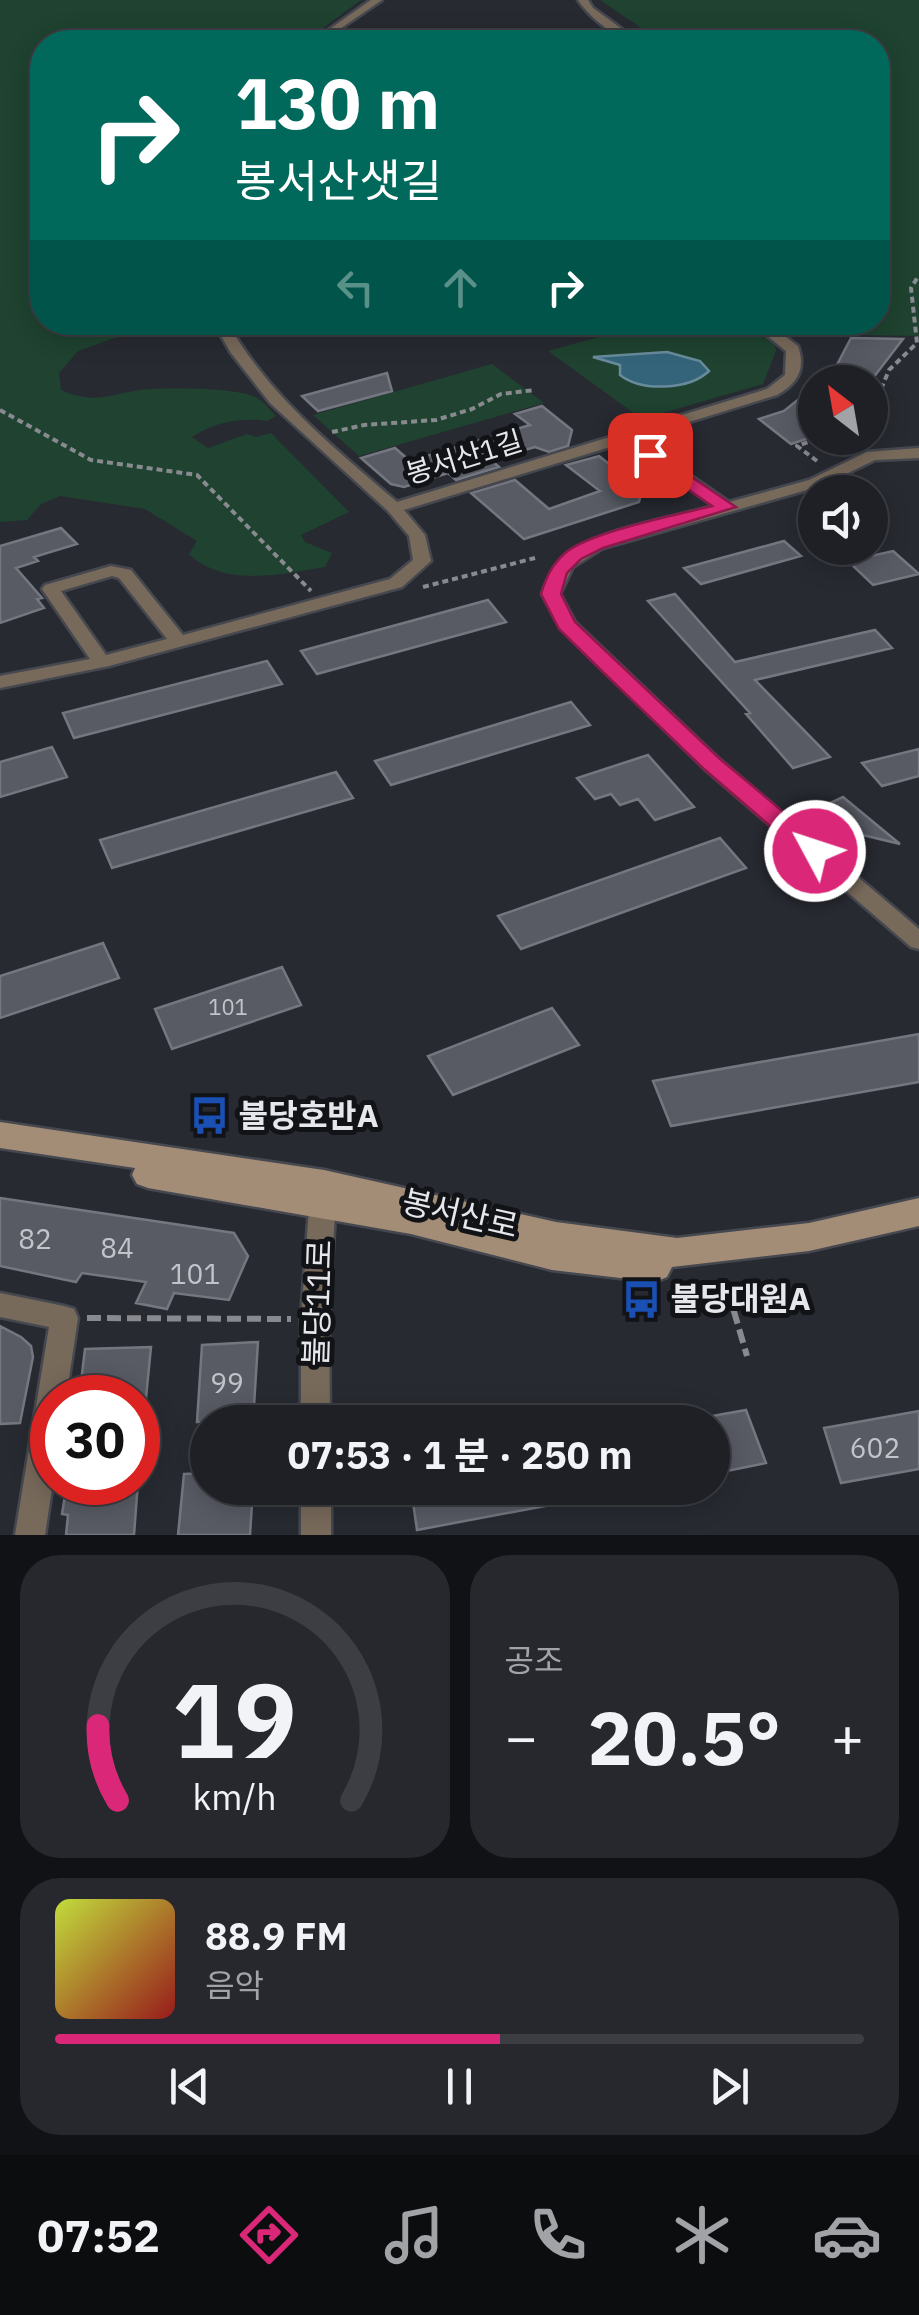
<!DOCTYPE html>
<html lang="ko">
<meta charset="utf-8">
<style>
body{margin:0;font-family:"IBM Plex Sans","Noto Sans KR",sans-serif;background:#26282e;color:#f1f3f6;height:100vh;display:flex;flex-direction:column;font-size:38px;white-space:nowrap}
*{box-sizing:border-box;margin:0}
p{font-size:32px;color:#a1a3a7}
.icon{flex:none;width:55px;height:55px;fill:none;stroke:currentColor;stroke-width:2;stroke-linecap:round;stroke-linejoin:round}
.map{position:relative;height:1535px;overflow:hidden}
.side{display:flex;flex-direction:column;gap:20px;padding:20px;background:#101215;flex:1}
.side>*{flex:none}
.top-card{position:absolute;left:30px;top:30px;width:860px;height:305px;border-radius:40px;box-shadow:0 5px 25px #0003,0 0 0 2px #3c3e43;background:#00695c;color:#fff;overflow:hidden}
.needle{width:65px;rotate:329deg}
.buttons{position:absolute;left:798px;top:365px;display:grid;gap:20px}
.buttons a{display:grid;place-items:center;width:90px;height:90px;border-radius:50%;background:#1e2026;box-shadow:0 5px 25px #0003,0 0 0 2px #3c3e43;font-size:50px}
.speed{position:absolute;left:30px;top:1375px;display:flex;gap:20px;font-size:50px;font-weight:700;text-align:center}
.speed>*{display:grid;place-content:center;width:130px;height:130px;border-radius:50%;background:#1e2026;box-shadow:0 5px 25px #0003,0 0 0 2px #3c3e43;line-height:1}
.speed .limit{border:15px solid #d22;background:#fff;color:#111}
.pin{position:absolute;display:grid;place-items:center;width:85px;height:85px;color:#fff;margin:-42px;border-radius:20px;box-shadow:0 5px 15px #0006}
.me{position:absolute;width:110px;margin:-55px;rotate:310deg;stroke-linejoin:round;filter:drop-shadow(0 0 8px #0008)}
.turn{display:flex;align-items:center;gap:35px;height:210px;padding:0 40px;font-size:45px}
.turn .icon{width:130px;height:130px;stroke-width:2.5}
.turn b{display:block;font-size:70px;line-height:85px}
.lanes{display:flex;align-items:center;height:95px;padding:0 40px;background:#0003;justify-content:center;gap:50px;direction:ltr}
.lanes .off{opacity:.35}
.big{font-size:75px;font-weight:700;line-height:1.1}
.side .widget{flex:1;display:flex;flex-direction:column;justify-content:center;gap:15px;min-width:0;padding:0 35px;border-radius:40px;background:#26282e}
.side .dial{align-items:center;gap:0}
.dial svg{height:260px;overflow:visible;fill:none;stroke:#3c3e43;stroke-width:7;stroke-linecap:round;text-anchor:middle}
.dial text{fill:#f1f3f6;stroke:none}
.song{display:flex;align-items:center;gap:30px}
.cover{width:120px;height:120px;border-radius:15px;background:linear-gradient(135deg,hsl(70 70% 55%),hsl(0 70% 35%))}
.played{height:10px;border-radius:5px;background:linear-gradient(90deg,#db2777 55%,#3c3e43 55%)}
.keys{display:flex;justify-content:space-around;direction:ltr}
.heat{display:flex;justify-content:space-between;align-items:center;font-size:55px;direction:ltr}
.side .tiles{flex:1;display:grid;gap:20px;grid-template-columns:1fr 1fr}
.widget:last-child{grid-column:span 2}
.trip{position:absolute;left:190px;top:1405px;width:540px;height:100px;border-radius:50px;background:#1e2026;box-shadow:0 5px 25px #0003,0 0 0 2px #3c3e43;font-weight:700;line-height:100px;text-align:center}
.tab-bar{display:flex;height:160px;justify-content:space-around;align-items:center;background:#0c0d0f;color:#a1a3a7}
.tab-bar .icon{width:70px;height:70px}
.tab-bar .current{color:#db2777}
.tab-bar b{font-size:45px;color:#f1f3f6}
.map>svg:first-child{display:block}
.green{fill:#1f4330}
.water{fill:#336479;stroke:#688b9c;stroke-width:2.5}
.building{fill:#585b64;stroke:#747680;stroke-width:2.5}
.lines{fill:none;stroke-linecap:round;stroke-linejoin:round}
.street-casing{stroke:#464850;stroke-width:5}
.secondary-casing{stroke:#464850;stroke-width:5}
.path-far1{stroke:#888a90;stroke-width:4;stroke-dasharray:6 4;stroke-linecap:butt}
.path{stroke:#888a90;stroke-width:6;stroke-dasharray:14 6;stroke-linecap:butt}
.street{fill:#786a5b;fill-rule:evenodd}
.secondary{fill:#a48d76;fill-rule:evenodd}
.route{fill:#db2777;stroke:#8e194d;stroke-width:2.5}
.labels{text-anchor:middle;stroke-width:10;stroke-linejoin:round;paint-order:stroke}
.number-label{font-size:22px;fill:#c2c4ca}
.street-label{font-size:28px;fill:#e5e7ec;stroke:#121317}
.near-number-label{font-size:28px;fill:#c2c4ca}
.near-poi-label{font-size:32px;font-weight:bold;fill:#e5e7ec;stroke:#121317;text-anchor:start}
.near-street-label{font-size:32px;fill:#e5e7ec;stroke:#121317}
</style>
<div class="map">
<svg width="919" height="1535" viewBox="0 0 919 1535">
<rect width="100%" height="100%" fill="#282a32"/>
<!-- green -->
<path class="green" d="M0,0H361L304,42H42V322L157,323L78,351L59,373L61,390C99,407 114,391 151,389C174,388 241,387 259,399C265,403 270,410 276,416L267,421C241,417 214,422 192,437L208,448L247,434L256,437L271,433L349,512L301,535L305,542L332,553L325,567C281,574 225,588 189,554L197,541L145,509L60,496L41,504L27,520L0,522Z
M600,0H919V336L809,334L791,323L878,322V42H662Z
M739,322L774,344L776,351L763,384L652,416L635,414L548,351L650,323Z
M492,364L544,403L359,456L313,415Z"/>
<!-- water -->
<path class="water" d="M667,352L700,361L709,371C689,390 642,392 620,375V365L593,357Z"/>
<!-- building -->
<path class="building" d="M851,338L903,339L870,382H828Z
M387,373L392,391L318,411L302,396Z
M815,386V436L791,444L759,419L784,411Z
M542,406L572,430L568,446L549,452L535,447L491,460L499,467L456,480L448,473L404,487L391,484L361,458L395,448L410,461L530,425L515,414Z
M599,456L642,490L639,502L524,539L471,493L515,480L549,509L600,491L566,465Z
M61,528L77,544L34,557L38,561L16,568L42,598L37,599L44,608L0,623V546Z
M784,541L801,556L701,584L684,568Z
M893,551L919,574L873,585L848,561Z
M675,594L735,662L875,630L892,648L755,680L830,757L793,768L746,714L750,713L648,601Z
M488,600L506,622L317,674L301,651Z
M267,661L282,684L74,738L63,713Z
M571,702L590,725L391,785L375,761Z
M52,747L67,777L0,797V762Z
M919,749V776L882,786L862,763Z
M648,755L694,807L655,820L638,799L620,805L611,794L595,799L577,778Z
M336,772L353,798L112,868L100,840Z
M843,797L900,844L842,830L815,810Z
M720,838L746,868L521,949L498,916Z
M103,943L119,978L0,1018V976Z
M282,967L301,1005L172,1049L155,1009Z
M552,1008L579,1045L453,1095L428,1056Z
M919,1034V1082L671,1126L653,1081Z
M0,1198L234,1233L248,1256L229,1300L174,1293L167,1309L136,1303L146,1282L82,1273L76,1282L0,1266Z
M0,1326L21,1337L31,1346L33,1357L20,1423L0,1424Z
M258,1342L253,1422H197L202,1345Z
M151,1347L146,1398H79L85,1349Z
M746,1410L766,1463L712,1474V1416Z
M919,1411V1469L841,1483L824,1428Z
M208,1473V1488H253L250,1535H178L184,1474Z
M67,1482H138L134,1535H66L68,1515L62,1514Z
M411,1488H587L588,1498L417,1530Z"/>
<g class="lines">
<defs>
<path id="street" d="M371,0H382L321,42H311Z
M578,0H588L593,8L640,42C620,43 589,17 578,0Z
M213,322H227C269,396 333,447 397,502L767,389L785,375L786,351L750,322H766L798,346C806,368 798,384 777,395L637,438L729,502L809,480L867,452L919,448V458L875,460L821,486L603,548L573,567L560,594L575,622L719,759L919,929V949L911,947L705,769L561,629L542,594C547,579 554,565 566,555C596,530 675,517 714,506L623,443L404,510L425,535L431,561L402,587L109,666L0,688V676L90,659L42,589L45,585L111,566L131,570L183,635L390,579L413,560L409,536L388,511L270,403L231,353ZM112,576L119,578L167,639L106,655L61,591Z
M323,1184L332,1187L336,1195L329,1319L330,1422H301V1319L310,1195L314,1187Z
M0,1293L64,1306L74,1309L78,1318L66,1398H52L53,1482L45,1535H15L49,1327L0,1317Z
M301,1488H331V1535H301Z"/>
<path id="secondary" d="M0,1122L324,1170L556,1222L677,1238L809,1223L919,1198V1226L809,1251L672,1267L667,1277L655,1282L552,1270L411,1234L148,1188L137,1184L132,1175L135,1168L0,1148Z"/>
</defs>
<!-- street casing -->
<use href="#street" class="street-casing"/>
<!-- secondary casing -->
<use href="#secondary" class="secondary-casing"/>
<!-- path-far1 -->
<path class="path-far1" d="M870,405L877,399L889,370L917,343L911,288L919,275
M0,410L91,460L197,475L311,591
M332,432L364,425L436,420L472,409L501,394L535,390
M817,461L797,446L820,438
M423,587L535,558"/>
<!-- path -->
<path class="path" d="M728,1291L747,1356
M87,1318L291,1319"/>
<!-- street -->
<use href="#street" class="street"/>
<!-- secondary -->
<use href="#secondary" class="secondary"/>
</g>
<!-- route -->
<path class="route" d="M650,449L736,507L603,548L581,559L567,573L561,594L575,622L720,759L823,845L827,851L823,857H806L704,769L605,674L559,629L541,594C546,578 551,566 564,554C588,532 677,515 712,506L644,459V451Z"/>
<!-- icons -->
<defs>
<symbol id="bus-bare" viewBox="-9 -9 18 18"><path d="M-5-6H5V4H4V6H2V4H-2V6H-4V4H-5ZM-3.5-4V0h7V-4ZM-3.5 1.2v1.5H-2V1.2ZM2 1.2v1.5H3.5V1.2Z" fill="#1a4fb4" stroke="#121317" stroke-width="2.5" paint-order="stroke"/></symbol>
</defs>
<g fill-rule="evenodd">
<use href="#bus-bare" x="182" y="1088" width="55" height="55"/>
<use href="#bus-bare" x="614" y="1272" width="55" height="55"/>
</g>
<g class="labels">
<!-- number labels -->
<g class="number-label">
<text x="228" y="1015">101</text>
</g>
<!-- street labels -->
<g class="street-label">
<text transform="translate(464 457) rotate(-17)" y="10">봉서산1길</text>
</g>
<!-- near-number labels -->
<g class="near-number-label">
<text x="35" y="1249">82</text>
<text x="117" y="1258">84</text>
<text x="195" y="1284">101</text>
<text x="227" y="1393">99</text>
<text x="875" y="1458">602</text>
</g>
<!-- near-poi labels -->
<g class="near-poi-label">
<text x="239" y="1127">불당호반A</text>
<text x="671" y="1310">불당대원A</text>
</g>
<!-- near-street labels -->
<g class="near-street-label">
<text transform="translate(460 1214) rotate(13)" y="11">봉서산로</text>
<text transform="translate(318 1303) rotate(-88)" y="11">불당11로</text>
</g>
</g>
</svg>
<div class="buttons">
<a><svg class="needle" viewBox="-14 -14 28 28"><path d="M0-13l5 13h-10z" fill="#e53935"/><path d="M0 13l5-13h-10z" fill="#a1a3a7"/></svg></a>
<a><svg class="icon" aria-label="sound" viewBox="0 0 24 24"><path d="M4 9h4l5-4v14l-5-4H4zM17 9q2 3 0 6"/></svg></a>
</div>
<div class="speed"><div class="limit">30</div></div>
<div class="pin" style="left:650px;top:455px;background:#d93025"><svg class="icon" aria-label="arrive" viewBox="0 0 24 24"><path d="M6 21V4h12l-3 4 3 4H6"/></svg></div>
<svg class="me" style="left:815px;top:851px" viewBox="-20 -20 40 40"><circle r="17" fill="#db2777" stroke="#fff" stroke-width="3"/><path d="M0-11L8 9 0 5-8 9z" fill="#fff"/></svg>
<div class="trip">07:53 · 1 분 · 250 m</div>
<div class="top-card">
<div class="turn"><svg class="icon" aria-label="right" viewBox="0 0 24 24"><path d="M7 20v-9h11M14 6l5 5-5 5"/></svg><div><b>130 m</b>봉서산샛길</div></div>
<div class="lanes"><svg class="icon off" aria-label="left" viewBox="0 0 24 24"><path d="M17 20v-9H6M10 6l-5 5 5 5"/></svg><svg class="icon off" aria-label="ahead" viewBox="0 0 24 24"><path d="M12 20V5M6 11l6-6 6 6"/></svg><svg class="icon" aria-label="right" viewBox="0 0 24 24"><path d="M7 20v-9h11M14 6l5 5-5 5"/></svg></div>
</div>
</div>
<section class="side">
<div class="tiles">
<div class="widget dial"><svg viewBox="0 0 100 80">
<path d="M14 69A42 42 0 1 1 86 69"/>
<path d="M14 69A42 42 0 0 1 8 46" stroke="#db2777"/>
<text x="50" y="56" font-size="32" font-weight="700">19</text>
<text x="50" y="72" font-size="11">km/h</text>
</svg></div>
<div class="widget"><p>공조</p>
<div class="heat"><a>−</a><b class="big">20.5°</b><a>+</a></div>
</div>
<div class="widget">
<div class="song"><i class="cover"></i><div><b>88.9 FM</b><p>음악</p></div></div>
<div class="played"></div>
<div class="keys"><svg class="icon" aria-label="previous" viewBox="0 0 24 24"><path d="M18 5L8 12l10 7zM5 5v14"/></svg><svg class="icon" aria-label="pause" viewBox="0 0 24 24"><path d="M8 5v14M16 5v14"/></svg><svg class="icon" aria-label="next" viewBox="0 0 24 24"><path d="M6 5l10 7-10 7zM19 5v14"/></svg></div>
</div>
</div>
</section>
<nav class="tab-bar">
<b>07:52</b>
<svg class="icon current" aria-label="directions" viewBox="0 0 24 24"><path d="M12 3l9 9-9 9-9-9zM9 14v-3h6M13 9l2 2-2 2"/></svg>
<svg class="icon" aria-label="music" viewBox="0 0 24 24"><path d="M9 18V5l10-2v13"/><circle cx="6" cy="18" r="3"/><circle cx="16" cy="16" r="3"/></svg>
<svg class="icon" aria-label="phone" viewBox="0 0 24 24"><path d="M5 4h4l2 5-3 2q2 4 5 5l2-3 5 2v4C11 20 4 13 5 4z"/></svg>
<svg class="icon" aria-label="climate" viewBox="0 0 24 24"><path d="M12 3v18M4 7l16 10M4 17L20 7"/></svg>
<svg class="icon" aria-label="car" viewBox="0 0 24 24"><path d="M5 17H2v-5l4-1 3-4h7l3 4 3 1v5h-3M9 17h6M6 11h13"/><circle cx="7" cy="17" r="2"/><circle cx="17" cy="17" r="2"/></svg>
</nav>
